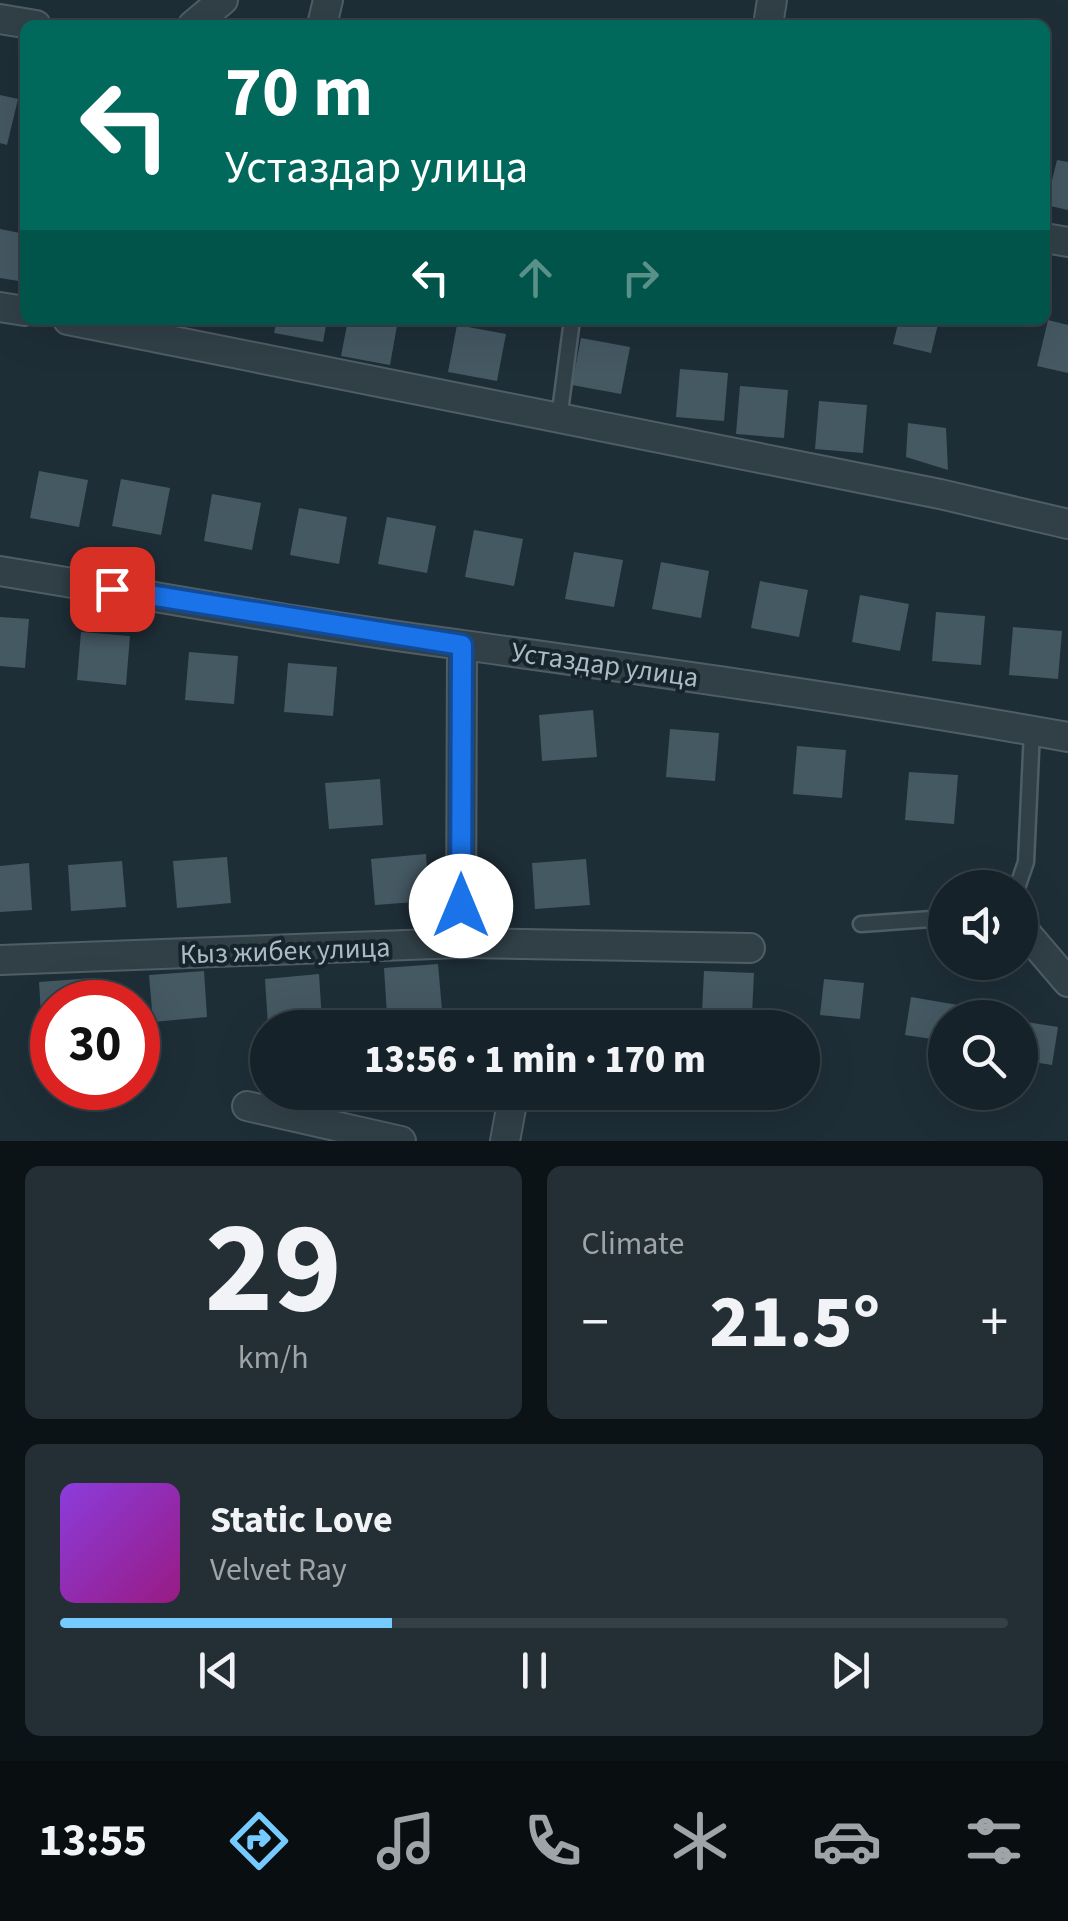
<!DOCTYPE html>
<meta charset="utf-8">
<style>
body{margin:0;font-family:"Source Sans 3",sans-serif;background:#232f35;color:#f1f3f6;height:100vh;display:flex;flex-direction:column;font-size:38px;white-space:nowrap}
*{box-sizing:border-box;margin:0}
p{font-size:32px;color:#9ea4a8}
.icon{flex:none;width:55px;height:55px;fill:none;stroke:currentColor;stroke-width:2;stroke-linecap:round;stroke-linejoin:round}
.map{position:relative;height:1141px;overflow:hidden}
.details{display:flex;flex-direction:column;gap:25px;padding:25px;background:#0c1317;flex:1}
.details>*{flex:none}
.top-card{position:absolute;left:20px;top:20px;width:1030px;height:305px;border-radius:15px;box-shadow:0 10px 40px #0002,0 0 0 2px #353f46;background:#00695c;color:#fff;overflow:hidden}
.buttons{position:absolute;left:928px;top:870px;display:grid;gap:20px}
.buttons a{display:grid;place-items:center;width:110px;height:110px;border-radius:50%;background:#162229;box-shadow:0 10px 40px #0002,0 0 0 2px #353f46;font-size:50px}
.speed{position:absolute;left:30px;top:980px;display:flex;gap:20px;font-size:50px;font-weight:700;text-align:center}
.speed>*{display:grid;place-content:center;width:130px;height:130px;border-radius:50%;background:#162229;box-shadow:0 10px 40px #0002,0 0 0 2px #353f46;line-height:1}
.speed .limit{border:15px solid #d22;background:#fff;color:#111}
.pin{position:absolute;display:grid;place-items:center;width:85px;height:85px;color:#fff;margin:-42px;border-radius:20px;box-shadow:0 5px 15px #0006}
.me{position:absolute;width:110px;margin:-55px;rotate:0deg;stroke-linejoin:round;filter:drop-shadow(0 0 8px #0008)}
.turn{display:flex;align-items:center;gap:35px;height:210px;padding:0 40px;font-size:45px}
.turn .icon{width:130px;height:130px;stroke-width:2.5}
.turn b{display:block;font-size:70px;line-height:85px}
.lanes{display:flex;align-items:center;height:95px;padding:0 40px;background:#0003;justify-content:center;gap:50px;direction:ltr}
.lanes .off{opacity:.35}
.big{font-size:75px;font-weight:800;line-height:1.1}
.details .tile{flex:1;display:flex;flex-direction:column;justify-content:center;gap:15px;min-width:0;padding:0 35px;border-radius:15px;background:#232f35}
.details .dial{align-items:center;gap:0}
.dial b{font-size:130px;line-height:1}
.song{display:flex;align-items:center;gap:30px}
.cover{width:120px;height:120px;border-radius:15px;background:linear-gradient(135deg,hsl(270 70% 55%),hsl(310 70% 35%))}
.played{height:10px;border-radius:5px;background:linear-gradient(90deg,#75cbff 35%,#353f46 35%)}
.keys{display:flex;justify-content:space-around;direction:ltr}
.heat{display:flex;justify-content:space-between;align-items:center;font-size:55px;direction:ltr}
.details .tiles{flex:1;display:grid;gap:25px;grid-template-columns:1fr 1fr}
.tile:last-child{grid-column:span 2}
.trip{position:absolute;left:250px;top:1010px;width:570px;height:100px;border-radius:50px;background:#162229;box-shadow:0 10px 40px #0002,0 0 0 2px #353f46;font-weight:800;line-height:100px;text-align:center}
.dock{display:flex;height:160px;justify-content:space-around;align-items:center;background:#090e10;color:#9ea4a8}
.dock .icon{width:70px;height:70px}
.dock .active{color:#75cbff}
.dock b{font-size:45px;color:#f1f3f6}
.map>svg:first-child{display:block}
.building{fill:#455963}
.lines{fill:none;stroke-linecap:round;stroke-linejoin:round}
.lane-casing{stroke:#4f5d66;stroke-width:19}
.street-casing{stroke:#4f5d66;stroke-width:32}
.lane{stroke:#314047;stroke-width:14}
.street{stroke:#314047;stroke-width:28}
.route-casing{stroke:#114b97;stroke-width:25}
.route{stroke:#1a73e8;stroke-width:18}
.labels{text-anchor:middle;stroke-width:8;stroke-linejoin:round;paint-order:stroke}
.street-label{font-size:28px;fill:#abbbc5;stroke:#17242c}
</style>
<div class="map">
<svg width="1068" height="1141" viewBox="0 0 1068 1141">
<rect width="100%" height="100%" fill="#1e2e37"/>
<!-- building -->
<path class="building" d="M0,95L18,99L7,145L0,143Z
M1057,160L1068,162V210L1046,205Z
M0,229L25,234V282L0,278Z
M277,320H327L323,342L274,333Z
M348,320H398L390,365L341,356Z
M899,320H939L931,353L893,344Z
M1048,320L1068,325V373L1037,366Z
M457,325L506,334L497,381L448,372Z
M581,338L630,347L621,394L572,385Z
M680,369L728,373L724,421L676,417Z
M740,386L788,390L784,438L736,434Z
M819,401L867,405L863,453L815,449Z
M908,423L946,428L948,470L906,457Z
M39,471L88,480L79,527L30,518Z
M121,479L170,488L161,535L112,526Z
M212,494L261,503L252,550L204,541Z
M299,508L347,517L339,564L290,555Z
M387,517L436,526L427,573L378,564Z
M474,530L523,539L514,586L465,577Z
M574,552L623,560L614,607L565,599Z
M661,562L709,571L701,618L652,609Z
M760,581L808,590L799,637L751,628Z
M860,595L909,604L900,651L852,642Z
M936,612L985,616L981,665L932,661Z
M0,617L29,619L25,668L0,666Z
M1013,627L1062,631L1058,679L1009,675Z
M81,632L130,636L126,685L77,680Z
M189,652L238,656L234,704L185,700Z
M288,663L337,667L333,716L284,712Z
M593,710L597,757L542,761L539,715Z
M670,729L719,733L715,781L666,777Z
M797,746L846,750L842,798L793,794Z
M909,772L958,775L954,824L905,820Z
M380,779L383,825L329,829L325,783Z
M426,854L429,901L375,905L371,859Z
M227,857L231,903L177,908L173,861Z
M586,859L590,905L535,909L532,863Z
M122,861L126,907L71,911L68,865Z
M29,863L32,910L0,912V866Z
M438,964L442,1010L387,1015L384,968Z
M204,971L207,1017L153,1022L149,975Z
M704,971L754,973L752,1014L702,1012Z
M319,974L322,1021L268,1025L265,979Z
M93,978L95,1002H52V1028L42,1029L39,982Z
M824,979L864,983L860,1019L820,1015Z
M911,997L958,1005L956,1018H945V1041L905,1035Z
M1020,1021L1058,1027L1052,1065L1020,1060Z"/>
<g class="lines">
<defs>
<path id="lane" d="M559,419L572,320
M1017,888L1026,862L1032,731
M861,924L945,918"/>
<path id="street" d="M0,19L36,25
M193,25L223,0
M322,25L328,0
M768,25L772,0
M1045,238L1068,242
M0,307L25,311
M68,320L940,494L1068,524
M0,571C154,596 308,625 463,645C665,673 867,701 1068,737
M1020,926L1068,982
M461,943L462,645
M0,960L461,943L750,948
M526,1028V1027
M247,1106L401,1141
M505,1141L514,1092"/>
</defs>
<!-- lane casing -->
<use href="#lane" class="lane-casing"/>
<!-- street casing -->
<use href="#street" class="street-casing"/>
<!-- lane -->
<use href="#lane" class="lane"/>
<!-- street -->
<use href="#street" class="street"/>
</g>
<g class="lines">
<defs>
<path id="route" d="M112,589L462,645L461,906"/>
</defs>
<!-- route casing -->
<use href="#route" class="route-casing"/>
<!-- route -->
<use href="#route" class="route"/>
</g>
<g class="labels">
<!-- street labels -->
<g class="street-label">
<text transform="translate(605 664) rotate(8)" y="10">Устаздар улица</text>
<text transform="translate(285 950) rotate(-2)" y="10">Кыз жибек улица</text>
</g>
</g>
</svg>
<div class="buttons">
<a><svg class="icon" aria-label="sound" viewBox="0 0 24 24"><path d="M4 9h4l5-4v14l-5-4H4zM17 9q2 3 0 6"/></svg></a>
<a><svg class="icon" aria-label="search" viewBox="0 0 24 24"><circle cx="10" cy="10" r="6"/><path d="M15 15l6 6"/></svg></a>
</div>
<div class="speed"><div class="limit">30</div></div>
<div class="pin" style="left:112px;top:589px;background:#d93025"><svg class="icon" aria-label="arrive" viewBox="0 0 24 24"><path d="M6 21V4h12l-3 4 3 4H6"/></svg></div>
<svg class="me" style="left:461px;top:906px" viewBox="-20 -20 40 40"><circle r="19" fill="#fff"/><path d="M0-13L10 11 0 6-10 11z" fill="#1a73e8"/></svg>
<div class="trip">13:56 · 1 min · 170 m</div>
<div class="top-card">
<div class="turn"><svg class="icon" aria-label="left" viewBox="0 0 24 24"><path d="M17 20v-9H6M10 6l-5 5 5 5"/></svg><div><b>70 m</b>Устаздар улица</div></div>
<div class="lanes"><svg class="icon" aria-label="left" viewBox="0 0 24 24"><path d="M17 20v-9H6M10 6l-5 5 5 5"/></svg><svg class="icon off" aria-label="ahead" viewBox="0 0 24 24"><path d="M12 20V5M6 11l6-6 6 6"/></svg><svg class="icon off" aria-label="right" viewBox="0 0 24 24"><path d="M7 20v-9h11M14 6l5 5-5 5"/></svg></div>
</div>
</div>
<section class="details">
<div class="tiles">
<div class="tile dial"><b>29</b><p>km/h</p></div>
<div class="tile"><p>Climate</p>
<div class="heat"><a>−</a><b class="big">21.5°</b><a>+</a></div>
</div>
<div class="tile">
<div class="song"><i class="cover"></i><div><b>Static Love</b><p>Velvet Ray</p></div></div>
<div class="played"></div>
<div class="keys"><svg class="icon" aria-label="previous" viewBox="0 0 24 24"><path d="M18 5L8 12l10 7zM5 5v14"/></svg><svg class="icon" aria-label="pause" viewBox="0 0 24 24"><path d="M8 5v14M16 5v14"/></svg><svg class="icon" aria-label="next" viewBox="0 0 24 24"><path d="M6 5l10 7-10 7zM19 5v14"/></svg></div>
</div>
</div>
</section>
<nav class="dock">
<b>13:55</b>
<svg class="icon active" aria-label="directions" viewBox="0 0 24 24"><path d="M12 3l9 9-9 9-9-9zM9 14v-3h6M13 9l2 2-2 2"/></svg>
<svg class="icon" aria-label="music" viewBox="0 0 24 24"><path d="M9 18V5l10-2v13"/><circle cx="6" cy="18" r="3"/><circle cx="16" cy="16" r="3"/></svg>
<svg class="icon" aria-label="phone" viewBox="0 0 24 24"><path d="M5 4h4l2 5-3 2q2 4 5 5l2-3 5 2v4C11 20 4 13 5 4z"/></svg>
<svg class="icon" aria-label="climate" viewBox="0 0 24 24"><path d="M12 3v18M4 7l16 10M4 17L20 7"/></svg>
<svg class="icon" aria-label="car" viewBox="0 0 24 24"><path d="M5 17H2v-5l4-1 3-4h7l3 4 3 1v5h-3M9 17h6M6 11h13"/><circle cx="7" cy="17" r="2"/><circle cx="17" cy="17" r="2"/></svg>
<svg class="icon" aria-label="filters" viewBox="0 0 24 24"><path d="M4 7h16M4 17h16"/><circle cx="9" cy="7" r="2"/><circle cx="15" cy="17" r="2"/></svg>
</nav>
